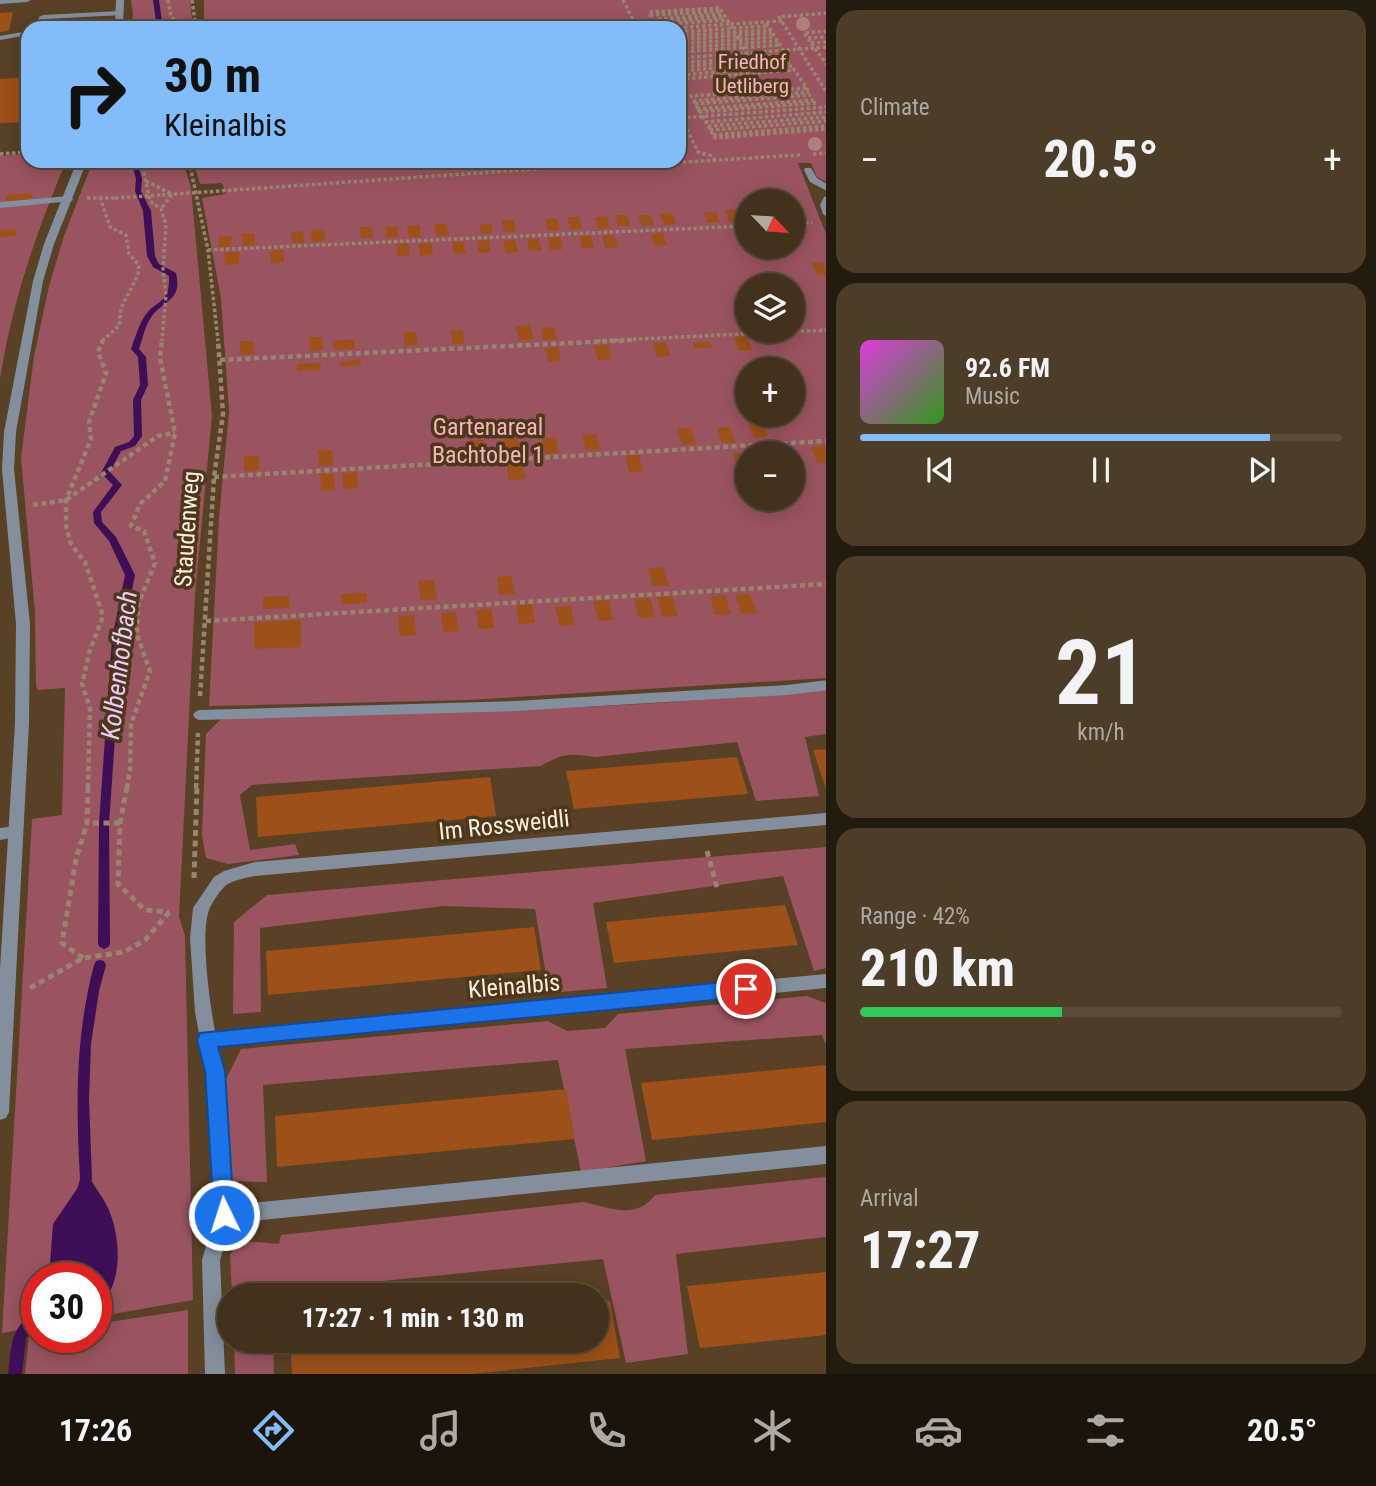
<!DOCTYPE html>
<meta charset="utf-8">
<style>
body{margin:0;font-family:"Roboto Condensed",sans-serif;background:#4c3d29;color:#f1f3f6;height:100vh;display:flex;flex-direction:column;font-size:26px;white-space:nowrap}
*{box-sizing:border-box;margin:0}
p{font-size:23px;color:#aea9a3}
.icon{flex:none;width:38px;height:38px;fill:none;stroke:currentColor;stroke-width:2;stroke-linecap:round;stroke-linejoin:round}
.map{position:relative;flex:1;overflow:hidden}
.panel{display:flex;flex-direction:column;gap:10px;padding:10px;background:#241b0f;width:550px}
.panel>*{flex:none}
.hud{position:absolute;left:21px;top:21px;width:665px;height:147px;border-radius:21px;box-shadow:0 4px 18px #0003,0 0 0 2px #5a4c3b;background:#82bcfa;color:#111;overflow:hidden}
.needle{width:46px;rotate:115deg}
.controls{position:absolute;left:735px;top:189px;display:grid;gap:14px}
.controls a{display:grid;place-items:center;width:70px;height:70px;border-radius:50%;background:#42311c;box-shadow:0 4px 18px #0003,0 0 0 2px #5a4c3b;font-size:35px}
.speed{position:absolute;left:21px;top:1262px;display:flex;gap:14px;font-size:35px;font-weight:700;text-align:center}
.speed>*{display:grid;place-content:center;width:91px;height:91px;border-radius:50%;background:#42311c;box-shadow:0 4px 18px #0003,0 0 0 2px #5a4c3b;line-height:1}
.speed .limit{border:10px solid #d22;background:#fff;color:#111}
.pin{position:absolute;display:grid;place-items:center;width:60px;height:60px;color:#fff;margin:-30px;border:4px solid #fff;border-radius:50%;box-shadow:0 2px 7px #0007}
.me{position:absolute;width:77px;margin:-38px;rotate:356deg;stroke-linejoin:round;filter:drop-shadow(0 0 5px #0008)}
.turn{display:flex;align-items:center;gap:24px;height:147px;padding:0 28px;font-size:32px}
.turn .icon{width:91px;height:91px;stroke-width:2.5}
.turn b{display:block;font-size:49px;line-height:60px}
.big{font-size:52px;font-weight:800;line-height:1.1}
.panel .tile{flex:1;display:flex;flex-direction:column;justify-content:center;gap:10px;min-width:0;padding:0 24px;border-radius:21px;background:#4c3d29}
.panel .dial{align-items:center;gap:0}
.dial b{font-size:91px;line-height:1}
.song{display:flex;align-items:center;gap:21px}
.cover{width:84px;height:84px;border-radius:10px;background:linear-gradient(135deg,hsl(300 70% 55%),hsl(110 70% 35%))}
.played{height:7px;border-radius:4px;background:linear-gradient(90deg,#82bcfa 85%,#5a4c3b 85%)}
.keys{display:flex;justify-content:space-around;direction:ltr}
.heat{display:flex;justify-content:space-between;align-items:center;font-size:38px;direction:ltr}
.charge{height:10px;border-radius:5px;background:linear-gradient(90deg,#34c759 42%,#5a4c3b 0)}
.trip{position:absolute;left:217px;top:1283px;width:392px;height:70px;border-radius:35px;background:#42311c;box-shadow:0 4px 18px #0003,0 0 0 2px #5a4c3b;font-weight:800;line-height:70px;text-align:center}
.menu{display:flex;height:112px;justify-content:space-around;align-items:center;background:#1a140b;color:#aea9a3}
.menu .icon{width:49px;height:49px}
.menu .active{color:#82bcfa}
.menu b{font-size:32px;color:#f1f3f6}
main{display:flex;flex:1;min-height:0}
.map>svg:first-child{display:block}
.green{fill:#99545f;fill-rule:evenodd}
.water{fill:#3e0f56}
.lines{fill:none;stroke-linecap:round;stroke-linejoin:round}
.stream{fill:#3e0f56;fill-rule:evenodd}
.building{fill:#9d5018}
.path-far2{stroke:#98856e;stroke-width:3.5;stroke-dasharray:3.5 2.5;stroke-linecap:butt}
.path-far1{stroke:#98856e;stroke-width:4.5;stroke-dasharray:5 3.5;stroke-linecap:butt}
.path{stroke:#98856e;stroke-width:5;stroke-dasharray:6 4.5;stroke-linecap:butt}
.lane{fill:#838f9c;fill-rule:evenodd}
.street{fill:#838f9c;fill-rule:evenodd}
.path-bridge{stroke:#98856e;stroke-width:3.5;stroke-dasharray:3.5 2.5;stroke-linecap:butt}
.tree{fill:#ad8078}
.route{fill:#1a73e8;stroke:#114b97;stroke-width:2}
.labels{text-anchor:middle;stroke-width:7;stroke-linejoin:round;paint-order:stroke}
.far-park-label{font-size:21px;fill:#f3b4bc;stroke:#4d371b}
.park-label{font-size:24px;fill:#f3b4bc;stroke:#4d371b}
.street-label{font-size:24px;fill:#fbeddd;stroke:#4d371b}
.water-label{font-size:26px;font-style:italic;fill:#e9cdfe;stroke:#4d371b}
</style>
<main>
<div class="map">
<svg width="827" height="1374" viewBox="0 0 827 1374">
<rect width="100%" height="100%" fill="#584125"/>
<!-- green -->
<path class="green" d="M131,0H190L193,28H130L133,15Z
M204,0H826V182L817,177L811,163H798L826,234V678L468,700L209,706L219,518L229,412L221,298L202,198L226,194L222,183L200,184L193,161H679V28H204ZM747,201H793V247H747ZM747,285H793V331H747ZM747,369H793V415H747ZM747,453H793V499H747Z
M28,154V161H66C35,237 13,298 0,379V156Z
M93,161H183L191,188L212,416L195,595L179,917L185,936L193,1300L96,1317V1278H37V1327L2,1333L32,819L62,815L65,688L38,690L36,686L35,613L21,458L34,356L49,286L64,236Z
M826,689V734L805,737L819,796L756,801L737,742L595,757C571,753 562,753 541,766L252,785L240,795L250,850L295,844L299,855L228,864L206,858L202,835L206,734L222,718C424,713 626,710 826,689Z
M826,847V968L814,971L783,876L593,903L607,988L549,993L535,909L444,906L260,928L261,1012L233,1014L234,922L267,895Z
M807,996L826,1003V1045L822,1035L625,1049L646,1161L581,1172L558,1060L263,1085L267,1182L228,1181L226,1079L241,1049L548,1021L567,1031L605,1028L618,1014Z
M826,1177V1237L676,1254L688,1354L626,1363L603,1259L273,1292V1295H232L230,1254L244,1241L279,1244L281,1235L584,1202C610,1208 636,1220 655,1195Z
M188,1310V1374H25L29,1335L96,1337V1324Z
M234,1341H273L274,1374H235Z"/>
<!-- water -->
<path class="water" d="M83,1180H91C96,1189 102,1196 106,1204C120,1230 124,1277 104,1300L96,1299V1278L49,1277L53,1224Z"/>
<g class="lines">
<!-- stream -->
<path class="stream" d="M153,0H159L163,28H157Z
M131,161H137L142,179L141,191L151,211L155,256L159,264L176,273C182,300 166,299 152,316C145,325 143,338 139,349L146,357L148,385L141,400L142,436L135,446L121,451L110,472L122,485L101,512L102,522L116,537L135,575L122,639L109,823L110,944L108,947L104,949L100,947L98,944L99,823L112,639L125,575L109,541L94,523L93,512L113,485L101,473L115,447L129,442L134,436L133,400L140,385L138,357L131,349C135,338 138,327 144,317C157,298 170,305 169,276L153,267L147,256L143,211L135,191L136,179Z
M100,960L104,961L106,965L99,991L91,1044L89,1098L92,1179L87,1194L83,1196L79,1194L77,1190L80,1179C76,1105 75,1037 94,965L96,961Z
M37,1312V1327L26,1338L22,1374H8C12,1347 9,1326 37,1312Z"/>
</g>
<!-- building -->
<path class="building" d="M13,12L9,31L0,32V13Z
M28,77V113L25,122L0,123V79Z
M32,193L31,200L6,202V195Z
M725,210H737L741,221L729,222Z
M716,212L720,222L708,223L704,213Z
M672,213L676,224L664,225L660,214Z
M615,215H627L631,226H618Z
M638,215H651L654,225L642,226Z
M567,217H579L582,228L570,229Z
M595,217H607L610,228L598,229Z
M545,219H557L560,230L548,231Z
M502,220H514L516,231L504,232Z
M434,224H446L449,235L436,236Z
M491,224L493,233L481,234L479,225Z
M420,225L421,237H409L407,226Z
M360,227H372L373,238H361Z
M385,227H397L398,237L386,238Z
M17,229L16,236L0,237V230Z
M324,229L325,241L312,242L311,230Z
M303,231L304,243H292L291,232Z
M663,233L667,245L655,246L651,234Z
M242,234H255V245L242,246Z
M614,235L618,247L605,248L602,236Z
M232,236L231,247H218L219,237Z
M579,236H591L594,248H582Z
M560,237L563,249L550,250L548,238Z
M527,239H539L542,251H529Z
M489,240L491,252L479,253L477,241Z
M515,240L518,252L506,253L503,241Z
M452,242H464L466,254H454Z
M408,243L410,255L398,256L396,244Z
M431,243L433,255L420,256L419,244Z
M283,250L284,262L271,263V251Z
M239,252V264L225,265L224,253Z
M823,262L827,275H817L811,263Z
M530,325L534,339L520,341L515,326Z
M554,327L557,339L543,340L541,328Z
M463,330L464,344H453L451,331Z
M416,332L418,345L405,346L403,333Z
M747,336L752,350L739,351L734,337Z
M309,337H322L323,350L310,351Z
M354,339L355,349L334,350L332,341Z
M240,341H253L254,354L240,355Z
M666,342L670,356L657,357L653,343Z
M693,342H710L712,348H695Z
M608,345L611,359L598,360L594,346Z
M558,347L561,361L548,362L545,348Z
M360,359L361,365L341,367L340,362Z
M321,363L320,370L297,371V364Z
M762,422L768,437L754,438L748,423Z
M730,427L736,443H722L717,428Z
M691,428L696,444L682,445L677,429Z
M596,434L601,449L586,450L582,435Z
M517,437L520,453L506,454L503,438Z
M556,437L559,453L545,454L542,438Z
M469,440H483L486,456H472Z
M825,446L827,463H818L811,447Z
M318,450H332L333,465L319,466Z
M747,452V469H738L733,453Z
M639,455L643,471L629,472L625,456Z
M244,456H259V470L244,471Z
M523,465L526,479L509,480L507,466Z
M357,472L358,488L343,489L342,473Z
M320,474H334L335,490L321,491Z
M663,567L669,586H653L648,568Z
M511,576L515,594L499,595L497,577Z
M434,580L437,599L421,600L418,581Z
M367,593V603L341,604V594Z
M750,594L757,613L741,614L735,595Z
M725,595L731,614L715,615L710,596Z
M289,596V608L263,609V597Z
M672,596L678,616L662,617L657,597Z
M650,598L655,617L639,618L634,599Z
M609,600L613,620L598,621L593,601Z
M532,604L535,623L519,624L516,605Z
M571,606L575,625L560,626L555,607Z
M491,609L495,628L479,629L476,610Z
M456,612L459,631L443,632L441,613Z
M414,615L416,635L400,636L398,616Z
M301,620V647L254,649V622Z
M827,749V789H826L813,750Z
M737,757L748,794L574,809L566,771Z
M490,777L496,816L258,837L256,797Z
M785,905L798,945L614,963L606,922Z
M534,927L541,970L268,995L266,951Z
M827,1065V1122L652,1140L641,1083Z
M566,1089L575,1139L277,1167L275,1116Z
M827,1272V1335L700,1348L687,1286Z
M610,1301L620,1358L472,1374H292L290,1340H597V1302Z"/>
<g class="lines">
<!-- path-far2 -->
<path class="path-far2" d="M168,0L171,16L181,28
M192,0L196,28
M623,0L637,28
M827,13L779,17L827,93
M650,15L722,11
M658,19L723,14
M653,22L725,17
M766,23L784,51
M655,25L727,20
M656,28L649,12L720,8L730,24L782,21
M678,28L730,24L752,63
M827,31L804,33L827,65
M679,32L767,26
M679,36L770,30
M808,38L827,37
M679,40L772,33
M811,43L827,42
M679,44L775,37
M679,48L778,41
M679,52L780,45
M679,58L827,47
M679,63L786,55
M679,67L788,58
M793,68L808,90
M679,71L683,79L795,70
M679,71L790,62
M681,75L793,66
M806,88L691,96L715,138L827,129
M693,101L809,92
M695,104L811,95
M697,109L814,100
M699,112L816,103
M679,113L698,152L712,156L715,160
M681,118L827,107
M705,122L827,112
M708,126L827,117
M710,130L827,121
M713,135L827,126
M0,154L28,152
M813,154L827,153
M144,161L142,164L150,201L161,209L166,225L163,269L166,295L162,341
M189,161L208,250L218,341
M146,181L172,194L161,209
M162,195L650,161L686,162L800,155
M100,197L110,227L126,235L129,254L139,265L138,275L121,308L119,326L102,341
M87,198H115
M793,223H812
M208,250L747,226
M597,341L827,330"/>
<!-- path-far1 -->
<path class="path-far1" d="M220,360L632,340
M214,477L827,441
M33,505L66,500L158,436L175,433
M206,621L827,584
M200,696L214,477L223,414L218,340
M88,788L90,709L82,684L90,650L103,616L85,562L71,544L66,526V500L91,439L89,422L106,373L98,352L103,340
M127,788L130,771L131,724L150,671L137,635L138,605L155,563L144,531L131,526L140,504L165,481L175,433L160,358L162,340
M196,788L198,733"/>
<!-- path -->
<path class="path" d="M88,787L87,823H120
M127,787L120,823L118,884L145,910L169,912
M707,851L718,891
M194,878L197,787
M83,958L62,943L76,859L87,823
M30,988L83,958L124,952L145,940L171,910"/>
<!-- lane -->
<path class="lane" d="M0,0H31L27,2L0,4Z
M120,11H123V15L46,19L44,28H36L39,17L43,15Z
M28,31V35L0,40V36Z
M805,168H811L817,178L827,184V191L810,182L804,170Z
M69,196L73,199L72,201L0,208V202Z
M827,196V217L823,214L820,205L824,197Z
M827,680V690L787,695L515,711L199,720L195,718L193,715L195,712L199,710L515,701L787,685Z
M15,826L20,828L22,832L20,836L0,840V828Z"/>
<!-- street -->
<path class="street" d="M116,0H124L123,28H115Z
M77,161H87L54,244L43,281L16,432L14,469L30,624L29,723L9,1112L6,1118L0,1120V969L15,723L16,624L2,469L4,432L33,281L44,244Z
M827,813V825L255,876C245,878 232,880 224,887C219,892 211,904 209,910C200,935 210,1005 215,1031L827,974V988L218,1047L224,1071L232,1205L827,1146V1164L231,1223L220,1260L225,1374H205L202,1260L215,1215L206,1071L195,1012L190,938L193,908L214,877L224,871L255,862Z"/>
<!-- path-bridge -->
<path class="path-bridge" d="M115,198L162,195"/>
</g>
<!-- trees -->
<g class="tree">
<circle cx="803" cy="24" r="7"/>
<circle cx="815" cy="144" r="7"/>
</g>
<!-- route -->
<path class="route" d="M746,980L752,983L755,989L752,995L746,997L218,1047L225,1071L234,1215L231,1222L224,1225L217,1222L214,1215L205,1071L197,1040L200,1033Z"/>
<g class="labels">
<!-- far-park labels -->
<g class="far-park-label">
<text x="752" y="69">Friedhof<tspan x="752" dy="24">Uetliberg</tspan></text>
</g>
<!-- park labels -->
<g class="park-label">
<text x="488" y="435">Gartenareal<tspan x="488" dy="28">Bachtobel 1</tspan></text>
</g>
<!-- street labels -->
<g class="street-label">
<text transform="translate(187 529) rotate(-86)" y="8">Staudenweg</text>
<text transform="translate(504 825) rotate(-6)" y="8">Im Rossweidli</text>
<text transform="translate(514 986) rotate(-5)" y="8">Kleinalbis</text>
</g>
<!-- water labels -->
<g class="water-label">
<text transform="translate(119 665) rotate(-83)" y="9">Kolbenhofbach</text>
</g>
</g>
</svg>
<div class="controls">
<a><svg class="needle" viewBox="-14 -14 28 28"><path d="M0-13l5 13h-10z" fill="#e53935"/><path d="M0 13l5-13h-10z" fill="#aea9a3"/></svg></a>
<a><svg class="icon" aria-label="layers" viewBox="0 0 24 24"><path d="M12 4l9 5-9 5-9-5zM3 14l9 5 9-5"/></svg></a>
<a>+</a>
<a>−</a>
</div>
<div class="speed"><div class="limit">30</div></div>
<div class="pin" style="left:746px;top:989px;background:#d93025"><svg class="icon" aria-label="arrive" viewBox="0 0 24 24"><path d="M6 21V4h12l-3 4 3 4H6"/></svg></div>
<svg class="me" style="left:224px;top:1215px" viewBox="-20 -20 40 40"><circle r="17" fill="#1a73e8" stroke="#fff" stroke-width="3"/><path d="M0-11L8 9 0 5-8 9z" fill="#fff"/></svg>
<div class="trip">17:27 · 1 min · 130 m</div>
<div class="hud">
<div class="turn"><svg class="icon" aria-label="right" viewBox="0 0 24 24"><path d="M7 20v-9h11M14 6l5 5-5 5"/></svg><div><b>30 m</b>Kleinalbis</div></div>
</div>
</div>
<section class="panel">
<div class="tile"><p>Climate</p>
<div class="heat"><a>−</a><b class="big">20.5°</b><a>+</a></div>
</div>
<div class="tile">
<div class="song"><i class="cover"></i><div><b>92.6 FM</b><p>Music</p></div></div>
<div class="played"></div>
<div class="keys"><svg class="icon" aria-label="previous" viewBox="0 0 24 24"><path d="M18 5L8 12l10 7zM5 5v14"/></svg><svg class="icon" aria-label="pause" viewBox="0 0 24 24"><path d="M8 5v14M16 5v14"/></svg><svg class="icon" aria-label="next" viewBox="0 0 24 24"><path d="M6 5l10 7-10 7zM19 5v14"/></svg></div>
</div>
<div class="tile dial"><b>21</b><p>km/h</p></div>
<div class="tile"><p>Range · 42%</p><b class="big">210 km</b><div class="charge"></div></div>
<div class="tile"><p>Arrival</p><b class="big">17:27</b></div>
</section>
</main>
<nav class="menu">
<b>17:26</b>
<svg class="icon active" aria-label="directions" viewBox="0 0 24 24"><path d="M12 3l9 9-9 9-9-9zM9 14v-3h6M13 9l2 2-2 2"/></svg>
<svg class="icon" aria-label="music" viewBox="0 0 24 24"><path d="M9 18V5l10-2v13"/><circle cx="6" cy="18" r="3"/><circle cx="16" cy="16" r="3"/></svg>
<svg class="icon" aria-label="phone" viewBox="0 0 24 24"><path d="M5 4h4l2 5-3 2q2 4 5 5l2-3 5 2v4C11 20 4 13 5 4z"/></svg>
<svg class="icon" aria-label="climate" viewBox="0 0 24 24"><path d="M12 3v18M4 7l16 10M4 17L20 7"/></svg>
<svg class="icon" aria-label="car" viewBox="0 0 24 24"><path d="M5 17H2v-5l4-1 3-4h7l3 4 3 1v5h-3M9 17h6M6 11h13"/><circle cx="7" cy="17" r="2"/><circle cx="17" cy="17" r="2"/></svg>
<svg class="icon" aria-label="filters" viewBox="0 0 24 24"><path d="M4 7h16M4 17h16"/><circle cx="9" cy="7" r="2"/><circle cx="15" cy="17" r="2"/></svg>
<b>20.5°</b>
</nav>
